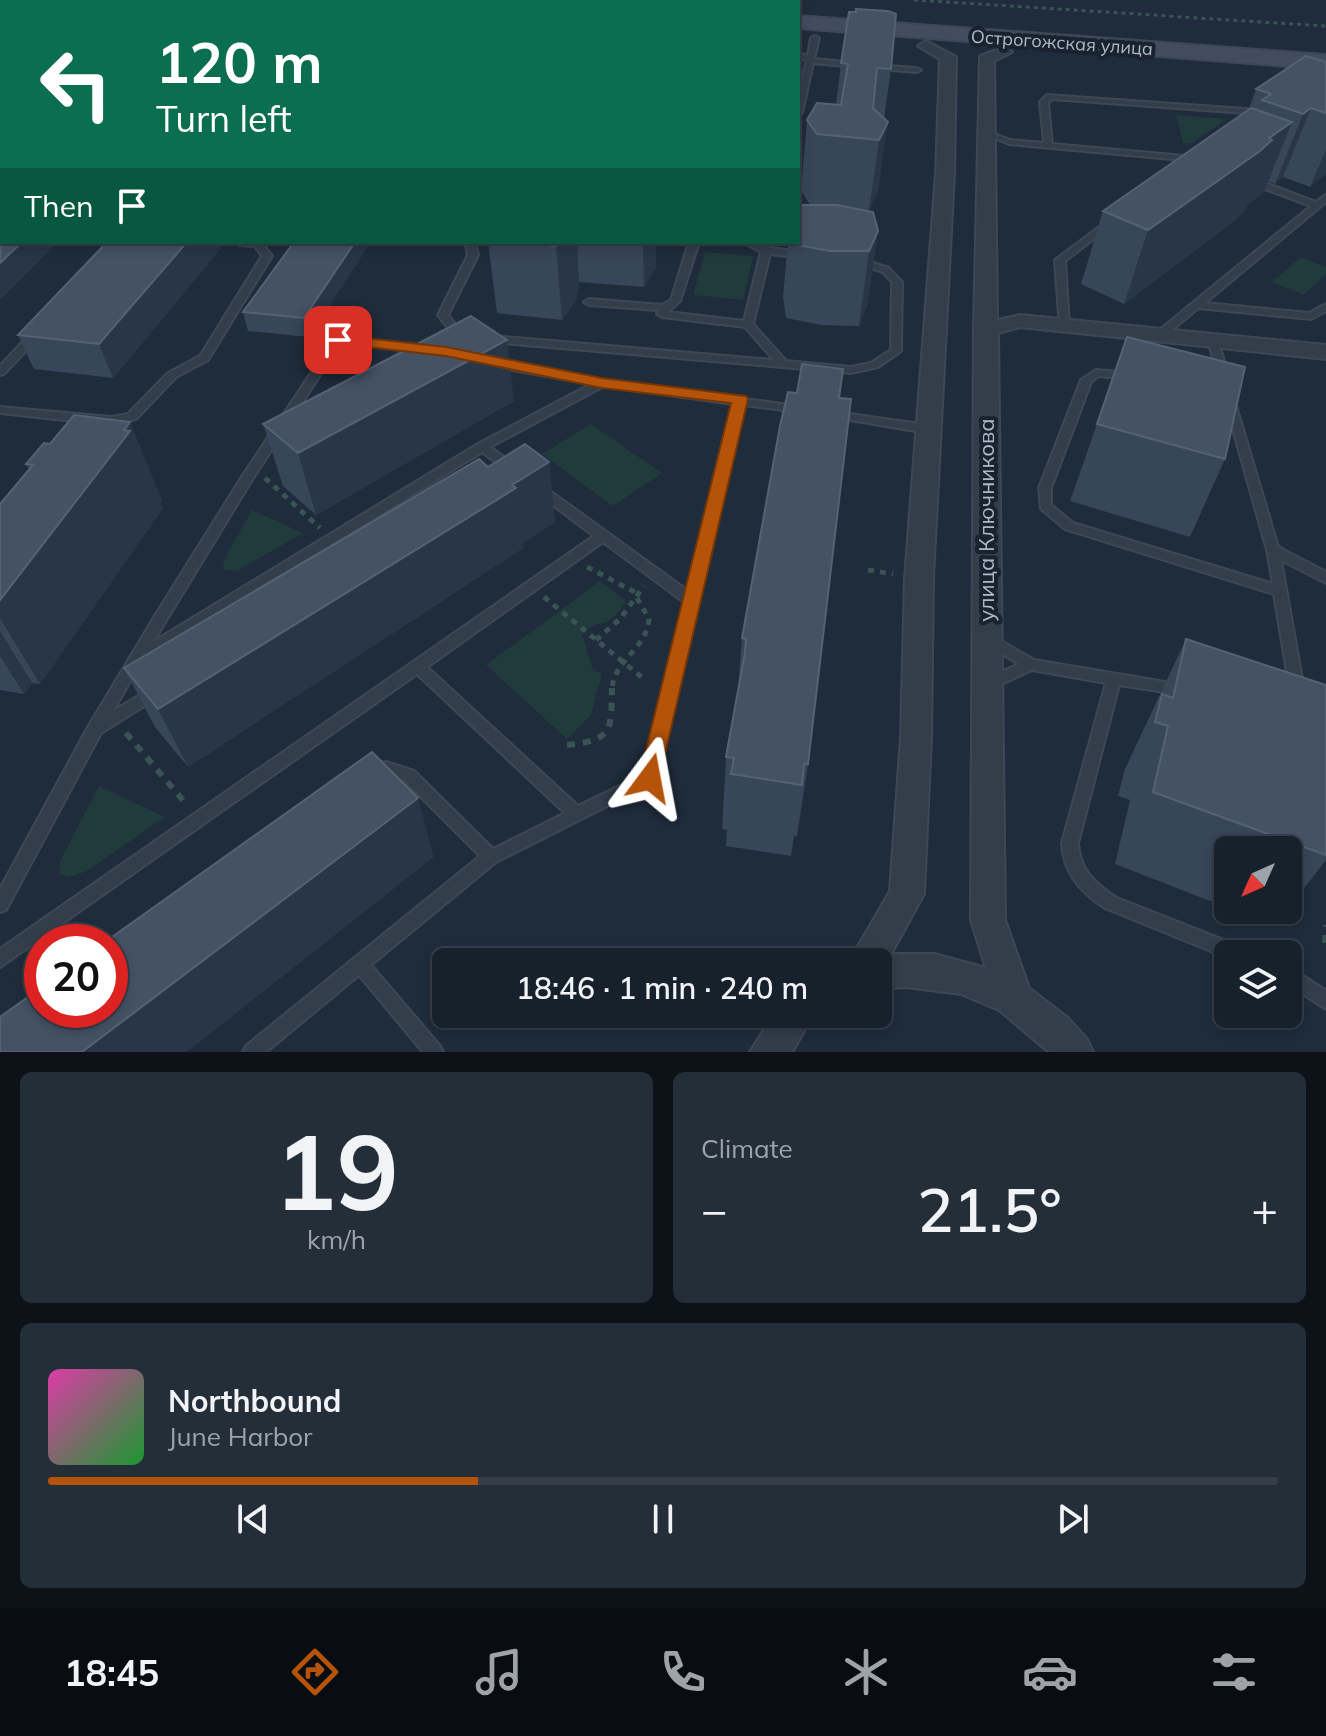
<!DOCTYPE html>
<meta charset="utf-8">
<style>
body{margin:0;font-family:Mulish,sans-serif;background:#242e38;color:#f1f3f6;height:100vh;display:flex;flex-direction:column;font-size:30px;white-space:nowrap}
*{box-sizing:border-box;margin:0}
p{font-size:26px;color:#9ea3a9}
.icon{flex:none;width:44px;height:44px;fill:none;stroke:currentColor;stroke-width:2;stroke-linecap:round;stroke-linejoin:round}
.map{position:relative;height:1052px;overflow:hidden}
.drawer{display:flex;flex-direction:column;gap:20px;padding:20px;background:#0d1218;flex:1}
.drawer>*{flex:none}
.hud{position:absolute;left:0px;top:0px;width:800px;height:244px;box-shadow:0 4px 12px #0003,0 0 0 2px #363e48;background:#0b6e4f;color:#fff;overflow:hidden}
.needle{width:52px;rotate:225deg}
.tools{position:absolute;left:1214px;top:836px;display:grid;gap:16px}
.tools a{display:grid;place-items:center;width:88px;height:88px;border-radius:12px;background:#17212c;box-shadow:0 4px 12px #0003,0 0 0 2px #363e48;font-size:40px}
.speed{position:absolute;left:24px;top:924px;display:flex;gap:16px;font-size:40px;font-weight:700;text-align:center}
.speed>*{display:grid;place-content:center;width:104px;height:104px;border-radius:50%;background:#17212c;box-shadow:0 4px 12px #0003,0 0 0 2px #363e48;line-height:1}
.speed .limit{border:12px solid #d22;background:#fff;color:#111}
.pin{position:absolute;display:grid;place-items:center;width:68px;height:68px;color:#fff;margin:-34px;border-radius:16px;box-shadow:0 4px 12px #0006}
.me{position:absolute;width:88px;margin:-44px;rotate:13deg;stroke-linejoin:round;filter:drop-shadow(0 0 6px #0008)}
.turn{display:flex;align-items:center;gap:28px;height:168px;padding:0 24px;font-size:36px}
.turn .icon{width:104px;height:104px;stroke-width:2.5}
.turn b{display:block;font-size:56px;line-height:68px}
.then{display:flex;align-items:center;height:76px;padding:0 24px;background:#0003;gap:16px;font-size:30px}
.big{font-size:60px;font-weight:600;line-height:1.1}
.drawer .card{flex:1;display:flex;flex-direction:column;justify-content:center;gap:12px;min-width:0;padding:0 28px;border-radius:12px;background:#242e38}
.drawer .dial{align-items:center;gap:0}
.dial b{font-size:104px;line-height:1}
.song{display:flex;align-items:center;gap:24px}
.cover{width:96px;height:96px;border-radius:12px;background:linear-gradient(135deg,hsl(320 70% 55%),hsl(130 70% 35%))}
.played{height:8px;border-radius:4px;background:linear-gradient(90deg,#b45309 35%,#363e48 35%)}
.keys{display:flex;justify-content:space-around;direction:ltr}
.heat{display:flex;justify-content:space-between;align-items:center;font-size:44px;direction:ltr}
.drawer .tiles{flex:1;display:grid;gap:20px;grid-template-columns:1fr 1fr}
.card:last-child{grid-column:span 2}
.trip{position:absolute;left:432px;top:948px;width:460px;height:80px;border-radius:12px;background:#17212c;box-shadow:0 4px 12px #0003,0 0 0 2px #363e48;font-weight:600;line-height:80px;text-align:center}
.tab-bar{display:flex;height:128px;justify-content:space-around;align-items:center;background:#090d12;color:#9ea3a9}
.tab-bar .icon{width:56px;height:56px}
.tab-bar .current{color:#b45309}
.tab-bar b{font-size:36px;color:#f1f3f6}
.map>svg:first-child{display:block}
.green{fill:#213a3c}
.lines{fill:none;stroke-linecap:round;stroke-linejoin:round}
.lane-casing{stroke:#3d4755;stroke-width:4}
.street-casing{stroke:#3d4755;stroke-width:4}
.secondary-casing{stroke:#3d4755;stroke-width:4}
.path-far2{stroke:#3a5354;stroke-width:3;stroke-dasharray:4 4;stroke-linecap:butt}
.path-far1{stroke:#3a5354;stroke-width:5;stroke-dasharray:6 6;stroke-linecap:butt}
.path{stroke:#3a5354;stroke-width:6;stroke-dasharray:8 8;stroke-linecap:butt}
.lane{fill:#333e4b;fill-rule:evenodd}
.street{fill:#333e4b;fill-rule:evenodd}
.secondary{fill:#414d5f;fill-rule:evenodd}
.wall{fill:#374658}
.shaded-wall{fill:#283648}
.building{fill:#445264;stroke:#546274;stroke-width:2}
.route{fill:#b45309;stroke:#753606;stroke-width:2}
.labels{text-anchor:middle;stroke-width:8;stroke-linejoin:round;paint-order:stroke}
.far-street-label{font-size:18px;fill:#aeb8c8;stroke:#192330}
.street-label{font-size:22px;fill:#aeb8c8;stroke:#192330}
</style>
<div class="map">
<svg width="1326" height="1052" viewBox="0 0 1326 1052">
<rect width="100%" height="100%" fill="#1f2c3b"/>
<!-- green -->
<path class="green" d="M1176,115L1227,119L1192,143H1183Z
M705,252L753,256L743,300L693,295Z
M1301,257L1326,267V274L1304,295L1272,282Z
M591,424L662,473L613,506L542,454Z
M252,510L303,533L237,571L224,570L223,561Z
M600,581L626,601C609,630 602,617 582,633L593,671L602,673L591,715L567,739L486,665Z
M99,786L165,817L85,872L68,877L60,874V861Z"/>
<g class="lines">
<defs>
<path id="lane" d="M67,0H74L73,2H66Z
M93,0H100L98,2H91Z
M109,0H120L123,2H112Z
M248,0H255L253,2H246Z
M815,36L819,38L814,59L855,63L859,65L855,67L813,63L802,113L798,115V97L807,60L798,58V54L808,55L811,38Z
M0,49H2V55H0Z
M874,65L917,68L921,70L917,72L877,69L873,67Z
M1047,95L1259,110L1263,112L1259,114L1052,99L1048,103L1052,144L1196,157V161H1193L1009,144L983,133L987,131L1010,140L1044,143L1040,102Z
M0,123H2V127H0Z
M1249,179H1255L1316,202L1326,195V202L1205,303L1309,313L1326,304V311L1311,319L1198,308L1164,337H1156V333L1311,206L1249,183Z
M1110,219L1113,220V224L1065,261L1069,326L1068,328H1060L1055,260Z
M235,242H261L272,256L208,360L176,377L136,419L111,425L0,413V407L111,417L128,414L168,373L200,356L262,256L255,246L240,245Z
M465,242H475L478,255L448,315L457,327L467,331V335C452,336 446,326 438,315L468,255Z
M689,242H699L680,301L668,312L744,321L761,252L743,242H755L762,246L763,242H773L771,248L802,252L807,255L802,258L770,254L753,324L786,361L851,367L871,363L891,350L892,282L883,272L857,264V260L860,259L889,268L902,282L901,351L878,367L851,373L492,342L487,339L492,336L774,360L745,327L662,317L657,314L658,310L589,305L584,302L589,299L662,305L671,300Z
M35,332L39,333V337L4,374L0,375V366L31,333Z
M338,337L424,346L429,349L424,352L341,343L252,480L153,642L478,444L591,384L496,367L492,366L491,364L492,362L496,361L602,380L736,397L740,396L745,399L798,406L803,409L798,412L744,405L655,782L496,862L371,965L440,1046L443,1052H423L359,975L266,1052H243L246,1046L480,856L404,780L386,774L373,776L368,774L366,770L368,766L386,762L414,771L493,849L565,813L417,674L0,967V949L594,536L538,494L536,491L538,488H546L688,591L733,404L604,386L490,447L515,465L517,468L515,471H507L482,452L142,661L113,711L152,688L157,690L159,694L157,698L101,733L6,910L0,912V889L88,727L156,614L243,475L333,340ZM603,542L685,603L644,774L578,806L427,667Z
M1213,338L1218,341L1228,375L1227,377L1223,378L1218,375L1208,341Z
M1096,370L1130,373L1135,376L1130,379L1098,376L1091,382L1051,488V505L1073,523L1273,584L1267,550L1225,401L1230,398L1234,399L1278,547L1326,572V583L1281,560L1304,690L1302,694L1297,695L1292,694L1290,690L1274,594L1065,529L1041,509L1039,488L1081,380Z
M836,412L927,425L933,429L927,433L832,417L831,415L832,413Z
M989,634L1034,660L1183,685L1185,689L1183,693L1178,694L1119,685L1078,843C1079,869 1095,884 1117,898L1244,948L1246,954H1228V958L1105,908C1081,893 1063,873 1062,843L1106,683L1032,670L995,687L990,688L985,687L983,683L985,679L1019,664L984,643L982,639L984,635Z
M1288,966L1326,991V1009L1288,984Z"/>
<path id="street" d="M926,41L956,57L954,174L933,578L931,738L924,894L891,954H934L986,968L971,920L974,330L980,56L1004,47L1012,52L994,61L997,320L1020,315L1326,345V359L1020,327L998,333L1005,920L1029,988L1068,1018L1087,1039L1093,1052H1049L999,1010L961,994L906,987L878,989V962H849L890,891L901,738L905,578L936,174L940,59L918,46Z
M774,1014H814L792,1052H750Z"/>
<path id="secondary" d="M329,0H366L367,2H330Z
M598,0H634L635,2H599Z
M798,16L1326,55V69L798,28Z"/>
</defs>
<!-- lane casing -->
<use href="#lane" class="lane-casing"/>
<!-- street casing -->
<use href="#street" class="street-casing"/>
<!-- secondary casing -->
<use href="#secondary" class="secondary-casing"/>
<!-- path-far2 -->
<path class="path-far2" d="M914,0L1326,26"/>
<!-- path-far1 -->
<path class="path-far1" d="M265,478L320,528
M587,567L633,591L649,619C647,649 613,660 612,690
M868,570L893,574
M544,597L645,680
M596,640L620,619L644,586"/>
<!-- path -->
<path class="path" d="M126,733L187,805
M567,745C614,740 611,730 612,688
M1325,943L1326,925"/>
<!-- lane -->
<use href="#lane" class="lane"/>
<!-- street -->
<use href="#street" class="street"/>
<!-- secondary -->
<use href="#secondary" class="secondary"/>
</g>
<!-- wall -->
<path class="wall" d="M1326,62V174L1310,187L1283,177L1275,184L1268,181L1264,192L1247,205L1245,210L1233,222L1124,304L1081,284L1103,211L1249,109L1256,89Z
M841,63L891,69L884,119L878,192L869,210H862L878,231L867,305L859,326L821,325L786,318L783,297L788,242H798L810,205L801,190L807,120L836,105Z
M187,242H219L221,248L113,378L34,369L18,335Z
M294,242L309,337L248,331L243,312Z
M488,242H656V268L644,287L579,282L576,300L562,320L497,313Z
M839,398L808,764L797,836H794L791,856L726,846L727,830L722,829L726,757L738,690L742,638Z
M514,401L316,515L283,486L263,424Z
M1097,424L1225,459L1190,537L1070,501Z
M44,443L162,500L160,502L163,508L40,684L32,683L24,694L0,690V504L29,469L26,464Z
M549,462L555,522L523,543V548L188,767L155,727L124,668L488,467Z
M1186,639L1326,685V860L1288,909V850H1228V908L1115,864L1130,800L1118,796L1125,769Z
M1232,910H1287L1274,926Z"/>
<!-- shaded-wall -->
<path class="shaded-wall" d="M13,0H51L48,2H10Z
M2,8V36L0,37V9Z
M1311,108L1283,177L1275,184L1303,114Z
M888,122L878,192L869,210L879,140Z
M1292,122L1264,192L1247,205L1245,210L1233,222L1124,304L1148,230Z
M1326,150V174L1310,187Z
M878,231L867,305L859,326L869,251Z
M22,242H54L55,245L0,300V263Z
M187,242H219L221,248L113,378L99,344Z
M355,242H371L309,337L304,318Z
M559,242H577L579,282L576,300L562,320L556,246Z
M643,242H656V268L644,287Z
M507,340L514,401L316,515L298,453Z
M130,422L162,500L160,502L163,508L40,684L0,618V600Z
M549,462L555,522L523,543V548L188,767L158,709Z
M0,631L32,683L24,694L0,656Z
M418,798L434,857L187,1052H82Z"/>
<!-- building -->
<path class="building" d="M0,0H13L10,2H2V8L0,9Z
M706,0H780L787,1V2H705Z
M856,9L888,11L896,14L891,69L877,68L873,108L888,122L879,140L817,134L807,120L817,103L841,105L848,64L841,63L849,12H856Z
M1306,56L1326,62V113L1311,108L1303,114L1262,100L1271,94L1256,89Z
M1251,108L1292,122L1269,138L1272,140L1260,151L1148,230L1103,211Z
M799,205H837L873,212L878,231L869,251H830L792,244V242H798V207Z
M2,224V242H22L0,263V226Z
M107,242H187L99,344L18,335Z
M294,242H355L304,318L243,312Z
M517,242H559L556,246Z
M471,316L507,340L298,453L263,424Z
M1127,337L1245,367L1225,459L1097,424Z
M802,364L843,369L839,398L851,399L808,764H804L802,785L731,774L734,758L726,757L745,652L746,639L742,638L780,426L788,392L797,393Z
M74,415L130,422L124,430L130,431L0,600V504L33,465L26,464L44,443L50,444Z
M525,444L549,462L512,485L516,488L158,709L124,668L479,459L488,467Z
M1186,639L1326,685V855L1153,792L1168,726L1155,722L1162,694L1173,698Z
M372,752L418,798L82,1052H0V1017L42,987V1010H110V942H105Z"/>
<!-- route -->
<path class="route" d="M338,335L446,347L602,378L746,396L748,399L658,784H642L639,778L731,403L602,388L446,356L332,343L330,340Z"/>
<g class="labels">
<!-- far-street labels -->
<g class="far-street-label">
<text transform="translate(1062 43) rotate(4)" y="6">Острогожская улица</text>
</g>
<!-- street labels -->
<g class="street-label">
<text transform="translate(986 520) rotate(-90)" y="8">улица Ключникова</text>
</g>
</g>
</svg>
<div class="tools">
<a><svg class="needle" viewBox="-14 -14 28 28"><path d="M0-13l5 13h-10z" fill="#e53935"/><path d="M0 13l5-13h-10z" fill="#9ea3a9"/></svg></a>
<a><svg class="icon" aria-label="layers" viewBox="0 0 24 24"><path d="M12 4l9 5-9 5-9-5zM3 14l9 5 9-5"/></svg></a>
</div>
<div class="speed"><div class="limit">20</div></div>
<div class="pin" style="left:338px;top:340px;background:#d93025"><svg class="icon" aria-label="arrive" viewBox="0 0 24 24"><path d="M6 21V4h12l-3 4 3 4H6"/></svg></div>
<svg class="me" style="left:650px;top:778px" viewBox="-20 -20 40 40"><path d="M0-17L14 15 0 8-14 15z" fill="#b45309" stroke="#fff" stroke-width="4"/></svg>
<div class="trip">18:46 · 1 min · 240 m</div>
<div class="hud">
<div class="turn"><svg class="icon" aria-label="left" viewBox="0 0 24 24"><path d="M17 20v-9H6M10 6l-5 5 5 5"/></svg><div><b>120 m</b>Turn left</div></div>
<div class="then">Then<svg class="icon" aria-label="arrive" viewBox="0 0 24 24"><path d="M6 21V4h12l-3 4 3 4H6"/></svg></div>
</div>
</div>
<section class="drawer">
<div class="tiles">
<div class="card dial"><b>19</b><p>km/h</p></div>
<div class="card"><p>Climate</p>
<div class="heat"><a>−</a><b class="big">21.5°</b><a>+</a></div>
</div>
<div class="card">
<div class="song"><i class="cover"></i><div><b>Northbound</b><p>June Harbor</p></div></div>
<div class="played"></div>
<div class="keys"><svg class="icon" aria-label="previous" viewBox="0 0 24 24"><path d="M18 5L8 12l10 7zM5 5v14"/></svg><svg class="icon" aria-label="pause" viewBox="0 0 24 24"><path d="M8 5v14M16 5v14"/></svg><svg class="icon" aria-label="next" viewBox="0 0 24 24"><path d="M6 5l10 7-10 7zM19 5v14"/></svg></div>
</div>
</div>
</section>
<nav class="tab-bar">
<b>18:45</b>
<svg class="icon current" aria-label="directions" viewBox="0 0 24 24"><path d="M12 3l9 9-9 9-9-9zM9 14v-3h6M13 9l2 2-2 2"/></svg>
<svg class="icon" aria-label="music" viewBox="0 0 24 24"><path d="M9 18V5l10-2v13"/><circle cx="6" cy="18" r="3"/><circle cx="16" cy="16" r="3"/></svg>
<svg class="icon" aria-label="phone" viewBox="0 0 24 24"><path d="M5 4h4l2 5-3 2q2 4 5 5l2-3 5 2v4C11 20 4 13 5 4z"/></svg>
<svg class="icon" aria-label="climate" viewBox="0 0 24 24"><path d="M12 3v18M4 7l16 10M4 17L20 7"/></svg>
<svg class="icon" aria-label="car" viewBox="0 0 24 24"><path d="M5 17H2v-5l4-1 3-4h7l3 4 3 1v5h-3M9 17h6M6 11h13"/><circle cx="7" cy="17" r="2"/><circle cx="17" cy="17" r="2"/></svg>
<svg class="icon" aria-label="filters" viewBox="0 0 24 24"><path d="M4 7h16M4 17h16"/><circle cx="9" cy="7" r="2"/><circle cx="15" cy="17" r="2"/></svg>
</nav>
